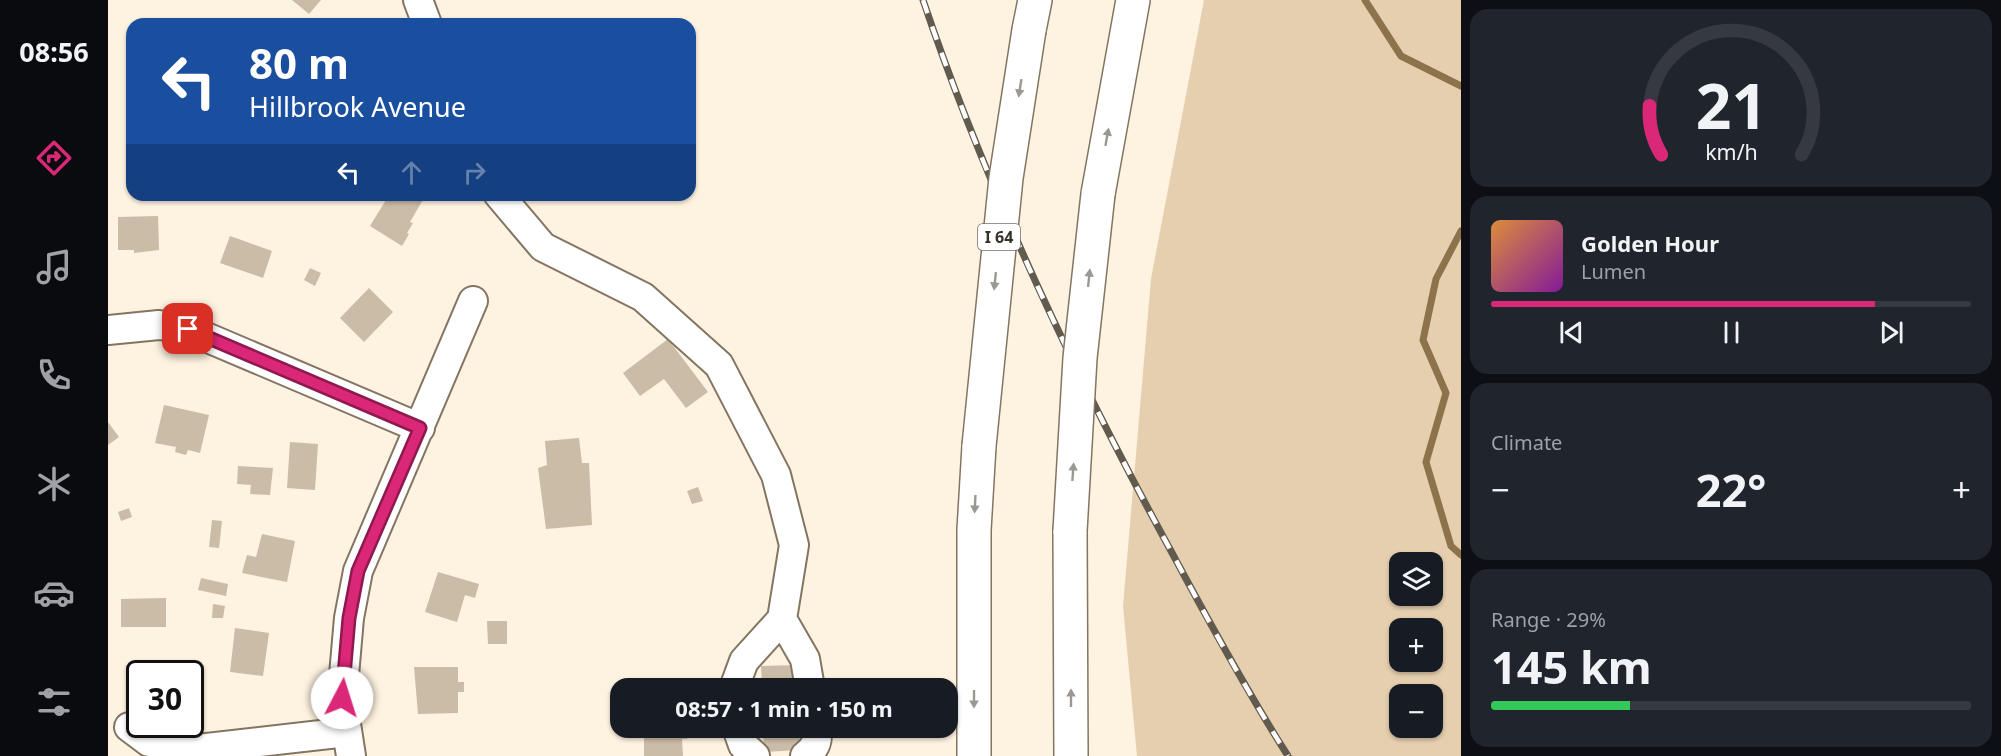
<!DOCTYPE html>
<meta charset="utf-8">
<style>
body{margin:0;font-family:"Noto Sans",sans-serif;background:#20242c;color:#f1f3f6;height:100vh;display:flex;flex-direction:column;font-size:22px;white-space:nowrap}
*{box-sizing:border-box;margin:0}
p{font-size:20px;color:#9ea1a6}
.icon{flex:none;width:33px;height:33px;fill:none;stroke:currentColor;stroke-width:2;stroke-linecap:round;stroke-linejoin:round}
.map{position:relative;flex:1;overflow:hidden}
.details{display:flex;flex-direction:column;gap:9px;padding:9px;background:#0d0f14;width:540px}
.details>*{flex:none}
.top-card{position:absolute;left:18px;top:18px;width:570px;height:183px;border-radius:18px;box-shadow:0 2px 4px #0004;background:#1a4fa0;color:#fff;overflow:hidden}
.tools{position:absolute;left:1281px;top:552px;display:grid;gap:12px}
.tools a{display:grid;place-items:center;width:54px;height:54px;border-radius:12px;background:#171b24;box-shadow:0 2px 4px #0004;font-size:30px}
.speed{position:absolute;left:18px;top:660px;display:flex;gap:12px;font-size:30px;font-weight:700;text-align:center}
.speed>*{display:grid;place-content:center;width:78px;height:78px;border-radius:50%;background:#171b24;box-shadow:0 2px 4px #0004;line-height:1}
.speed .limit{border:3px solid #111;border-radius:9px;background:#fff;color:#111}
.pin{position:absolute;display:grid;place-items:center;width:51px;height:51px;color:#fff;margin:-26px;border-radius:12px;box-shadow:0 3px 9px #0006}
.me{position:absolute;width:66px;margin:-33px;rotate:5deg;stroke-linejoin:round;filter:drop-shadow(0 0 4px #0008)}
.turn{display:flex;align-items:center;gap:21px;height:126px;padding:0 24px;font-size:27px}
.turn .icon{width:78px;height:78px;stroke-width:2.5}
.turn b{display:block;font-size:42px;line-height:51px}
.lanes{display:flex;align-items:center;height:57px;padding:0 24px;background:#0003;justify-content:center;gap:30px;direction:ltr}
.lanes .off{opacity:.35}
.big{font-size:45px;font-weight:700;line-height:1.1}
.details .tile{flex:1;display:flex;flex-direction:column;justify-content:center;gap:9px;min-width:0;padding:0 21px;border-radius:18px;background:#20242c}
.details .dial{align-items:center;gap:0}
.dial svg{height:156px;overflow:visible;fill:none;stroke:#363941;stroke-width:7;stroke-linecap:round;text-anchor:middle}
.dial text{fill:#f1f3f6;stroke:none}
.song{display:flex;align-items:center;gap:18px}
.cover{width:72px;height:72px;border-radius:9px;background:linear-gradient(135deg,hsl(30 70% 55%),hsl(290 70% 35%))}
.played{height:6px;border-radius:3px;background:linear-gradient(90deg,#db2777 80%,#363941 80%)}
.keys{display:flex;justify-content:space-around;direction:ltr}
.heat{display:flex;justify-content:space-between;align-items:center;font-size:33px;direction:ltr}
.charge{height:9px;border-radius:4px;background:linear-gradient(90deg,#34c759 29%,#363941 0)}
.trip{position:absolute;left:502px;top:678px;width:348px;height:60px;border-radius:18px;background:#171b24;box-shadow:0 2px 4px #0004;font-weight:700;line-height:60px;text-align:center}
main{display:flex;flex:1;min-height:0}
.tabs{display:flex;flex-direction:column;width:108px;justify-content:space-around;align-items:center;background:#090b0e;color:#9ea1a6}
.tabs .icon{width:42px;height:42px}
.tabs .on{color:#db2777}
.tabs b{font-size:27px;color:#f1f3f6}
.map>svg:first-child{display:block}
.green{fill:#e5cfae;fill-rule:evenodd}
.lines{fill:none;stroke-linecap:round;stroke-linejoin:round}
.stream{stroke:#8c734c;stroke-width:7}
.building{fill:#cbbca7}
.minor-casing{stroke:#837561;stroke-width:32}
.highway-casing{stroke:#837561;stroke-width:36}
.minor{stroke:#fff;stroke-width:28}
.highway{stroke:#fff;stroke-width:33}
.rail-casing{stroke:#615a4f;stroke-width:7}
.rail{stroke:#fff;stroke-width:4.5;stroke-dasharray:14;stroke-linecap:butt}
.highway-bridge-casing{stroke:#837561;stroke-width:36;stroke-linecap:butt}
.highway-bridge{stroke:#fff;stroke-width:33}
.oneway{fill:#9b9894}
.route-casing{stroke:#8e194d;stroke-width:15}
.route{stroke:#db2777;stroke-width:10}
.labels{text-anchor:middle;stroke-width:4.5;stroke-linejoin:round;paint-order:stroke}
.shield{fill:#fff;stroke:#736f68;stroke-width:1.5}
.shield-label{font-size:16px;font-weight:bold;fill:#373128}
</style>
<main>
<nav class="tabs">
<b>08:56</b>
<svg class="icon on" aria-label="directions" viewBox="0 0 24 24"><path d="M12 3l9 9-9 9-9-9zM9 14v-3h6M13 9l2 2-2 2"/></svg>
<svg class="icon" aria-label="music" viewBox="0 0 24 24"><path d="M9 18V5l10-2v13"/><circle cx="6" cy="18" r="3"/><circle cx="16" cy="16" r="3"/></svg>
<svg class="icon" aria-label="phone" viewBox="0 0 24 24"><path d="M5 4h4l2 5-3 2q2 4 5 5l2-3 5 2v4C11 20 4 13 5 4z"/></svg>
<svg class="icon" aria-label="climate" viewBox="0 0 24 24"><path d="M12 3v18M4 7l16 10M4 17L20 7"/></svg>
<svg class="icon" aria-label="car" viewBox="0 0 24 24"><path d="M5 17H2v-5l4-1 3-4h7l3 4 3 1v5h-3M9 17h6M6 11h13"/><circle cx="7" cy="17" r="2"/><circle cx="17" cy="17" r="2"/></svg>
<svg class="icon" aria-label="filters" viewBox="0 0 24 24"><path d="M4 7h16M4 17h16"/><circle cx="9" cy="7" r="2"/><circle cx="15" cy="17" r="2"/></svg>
</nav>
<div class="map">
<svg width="1353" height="756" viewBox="0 0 1353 756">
<rect width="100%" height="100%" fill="#fef2e0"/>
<!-- green -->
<path class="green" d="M1096,0H1353V756H1029L1015,606L1043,279ZM1292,562H1324V596H1292ZM1292,628H1324V662H1292ZM1292,694H1324V728H1292Z"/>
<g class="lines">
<!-- stream -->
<path class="stream" d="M1257,0L1293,56L1353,86
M1353,231L1328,279L1315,340L1338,393L1318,462L1343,546L1353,555"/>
</g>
<!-- building -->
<path class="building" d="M184,0H213L201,14Z
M281,195H312L316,198L302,222L305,223L299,233L301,234L294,246L262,226Z
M50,216L51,250L26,253V250H10V217Z
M122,236L164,251L155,278L112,263Z
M202,268L213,273L207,286L196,280Z
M261,288L285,312L256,342L232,318Z
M560,339L600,392L578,408L556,379L532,396L515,373Z
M56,405L101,415L92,453L80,450L78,455L67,452L68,447L47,443Z
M0,422L11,437L0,445Z
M471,438L474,463H481L484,525L438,529L430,468L439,465L437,441Z
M182,442L210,444L207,490L179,488Z
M130,466L165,468L162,495L142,494L143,485L129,484Z
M590,487L595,501L584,504L579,491Z
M21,508L24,517L13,521L10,512Z
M104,520L114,521L111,548L101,547Z
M154,534L187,541L179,582L134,573L139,555L148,557Z
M330,572L371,584L367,598L357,595L349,622L317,612Z
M93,578L120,584L118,596L90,590Z
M58,598V627H13V599Z
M105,604L117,606L115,618H104Z
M379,621H399V644H380Z
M127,628L161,633L155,676L122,672Z
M688,665L689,688H654L653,666Z
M306,667H350V682H356V692H350V713L310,714Z
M532,728H579V739H574L575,756H536V735H532Z
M655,728H691L692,750L656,752Z"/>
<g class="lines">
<defs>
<path id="minor" d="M310,0L319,24
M391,195L435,247L535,297L611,365L668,475L686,545L674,619L636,661L626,688
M0,330L51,325L79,329L312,428
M674,619L697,659L702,688
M21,727L41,742L90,749L239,732
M629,728L635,745L647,756
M243,756L234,698L241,618L250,571L365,301
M697,756C707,749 711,740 708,728"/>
<path id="highway" d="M921,30L927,0
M990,194L1025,0
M962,531L963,756
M866,756V530L871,446"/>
</defs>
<!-- minor casing -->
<use href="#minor" class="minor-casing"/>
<!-- highway casing -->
<use href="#highway" class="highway-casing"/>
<!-- minor -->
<use href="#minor" class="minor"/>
<!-- highway -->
<use href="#highway" class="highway"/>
<defs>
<path id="rail" d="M815,0C879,190 967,375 1063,551C1100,620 1138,690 1180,756"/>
</defs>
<!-- rail casing -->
<use href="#rail" class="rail-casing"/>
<!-- rail -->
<use href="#rail" class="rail"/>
<defs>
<path id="highway-bridge" d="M871,446L898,178L921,30
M962,531L972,358L990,194"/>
</defs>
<!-- highway-bridge casing -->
<use href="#highway-bridge" class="highway-bridge-casing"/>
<!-- highway-bridge -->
<use href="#highway-bridge" class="highway-bridge"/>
</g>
<!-- one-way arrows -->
<defs><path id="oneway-solid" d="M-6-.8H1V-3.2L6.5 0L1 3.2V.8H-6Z" transform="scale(1.5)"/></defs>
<g class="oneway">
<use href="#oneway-solid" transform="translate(912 88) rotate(99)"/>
<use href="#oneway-solid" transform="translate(999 137) rotate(-80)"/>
<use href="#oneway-solid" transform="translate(981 278) rotate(-84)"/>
<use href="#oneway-solid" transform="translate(887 281) rotate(96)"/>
<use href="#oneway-solid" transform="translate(965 472) rotate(-86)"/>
<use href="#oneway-solid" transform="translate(867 504) rotate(93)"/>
<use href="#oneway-solid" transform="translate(963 698) rotate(-90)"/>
<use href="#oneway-solid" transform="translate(866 699) rotate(90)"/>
</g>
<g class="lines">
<defs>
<path id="route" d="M80,329L312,428L250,571L241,618L234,698"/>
</defs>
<!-- route casing -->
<use href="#route" class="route-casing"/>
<!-- route -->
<use href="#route" class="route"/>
</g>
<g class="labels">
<!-- shield labels -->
<rect class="shield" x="870" y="224" width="42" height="26" rx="4.5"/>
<g class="shield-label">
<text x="891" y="243">I 64</text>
</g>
</g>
</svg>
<div class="tools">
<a><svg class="icon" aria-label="layers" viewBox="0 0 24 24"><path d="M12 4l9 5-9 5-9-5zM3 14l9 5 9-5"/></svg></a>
<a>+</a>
<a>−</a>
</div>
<div class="speed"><div class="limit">30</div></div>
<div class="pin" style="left:80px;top:329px;background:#d93025"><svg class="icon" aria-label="arrive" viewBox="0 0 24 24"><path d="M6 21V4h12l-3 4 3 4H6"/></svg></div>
<svg class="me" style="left:234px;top:698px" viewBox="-20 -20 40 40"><circle r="19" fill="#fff"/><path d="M0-13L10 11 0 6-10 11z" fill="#db2777"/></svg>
<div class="trip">08:57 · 1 min · 150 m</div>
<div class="top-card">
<div class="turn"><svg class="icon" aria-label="left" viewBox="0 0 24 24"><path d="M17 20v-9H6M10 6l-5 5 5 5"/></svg><div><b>80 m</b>Hillbrook Avenue</div></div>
<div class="lanes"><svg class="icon" aria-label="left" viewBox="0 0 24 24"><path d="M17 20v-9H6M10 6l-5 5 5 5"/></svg><svg class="icon off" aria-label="ahead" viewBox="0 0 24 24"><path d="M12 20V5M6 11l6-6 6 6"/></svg><svg class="icon off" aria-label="right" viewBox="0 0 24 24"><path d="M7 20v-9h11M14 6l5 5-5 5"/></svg></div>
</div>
</div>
<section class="details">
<div class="tile dial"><svg viewBox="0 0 100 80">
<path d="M14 69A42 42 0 1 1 86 69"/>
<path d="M14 69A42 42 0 0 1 8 44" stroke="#db2777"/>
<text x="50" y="56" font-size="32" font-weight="700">21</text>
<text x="50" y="72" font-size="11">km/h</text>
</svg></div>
<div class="tile">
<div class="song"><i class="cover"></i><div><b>Golden Hour</b><p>Lumen</p></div></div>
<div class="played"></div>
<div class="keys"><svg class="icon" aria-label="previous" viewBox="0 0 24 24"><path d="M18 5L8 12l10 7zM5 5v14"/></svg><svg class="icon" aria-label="pause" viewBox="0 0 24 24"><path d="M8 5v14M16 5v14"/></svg><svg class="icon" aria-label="next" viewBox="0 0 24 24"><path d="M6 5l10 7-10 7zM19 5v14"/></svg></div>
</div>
<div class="tile"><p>Climate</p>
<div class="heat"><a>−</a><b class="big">22°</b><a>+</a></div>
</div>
<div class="tile"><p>Range · 29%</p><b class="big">145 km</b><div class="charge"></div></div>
</section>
</main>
